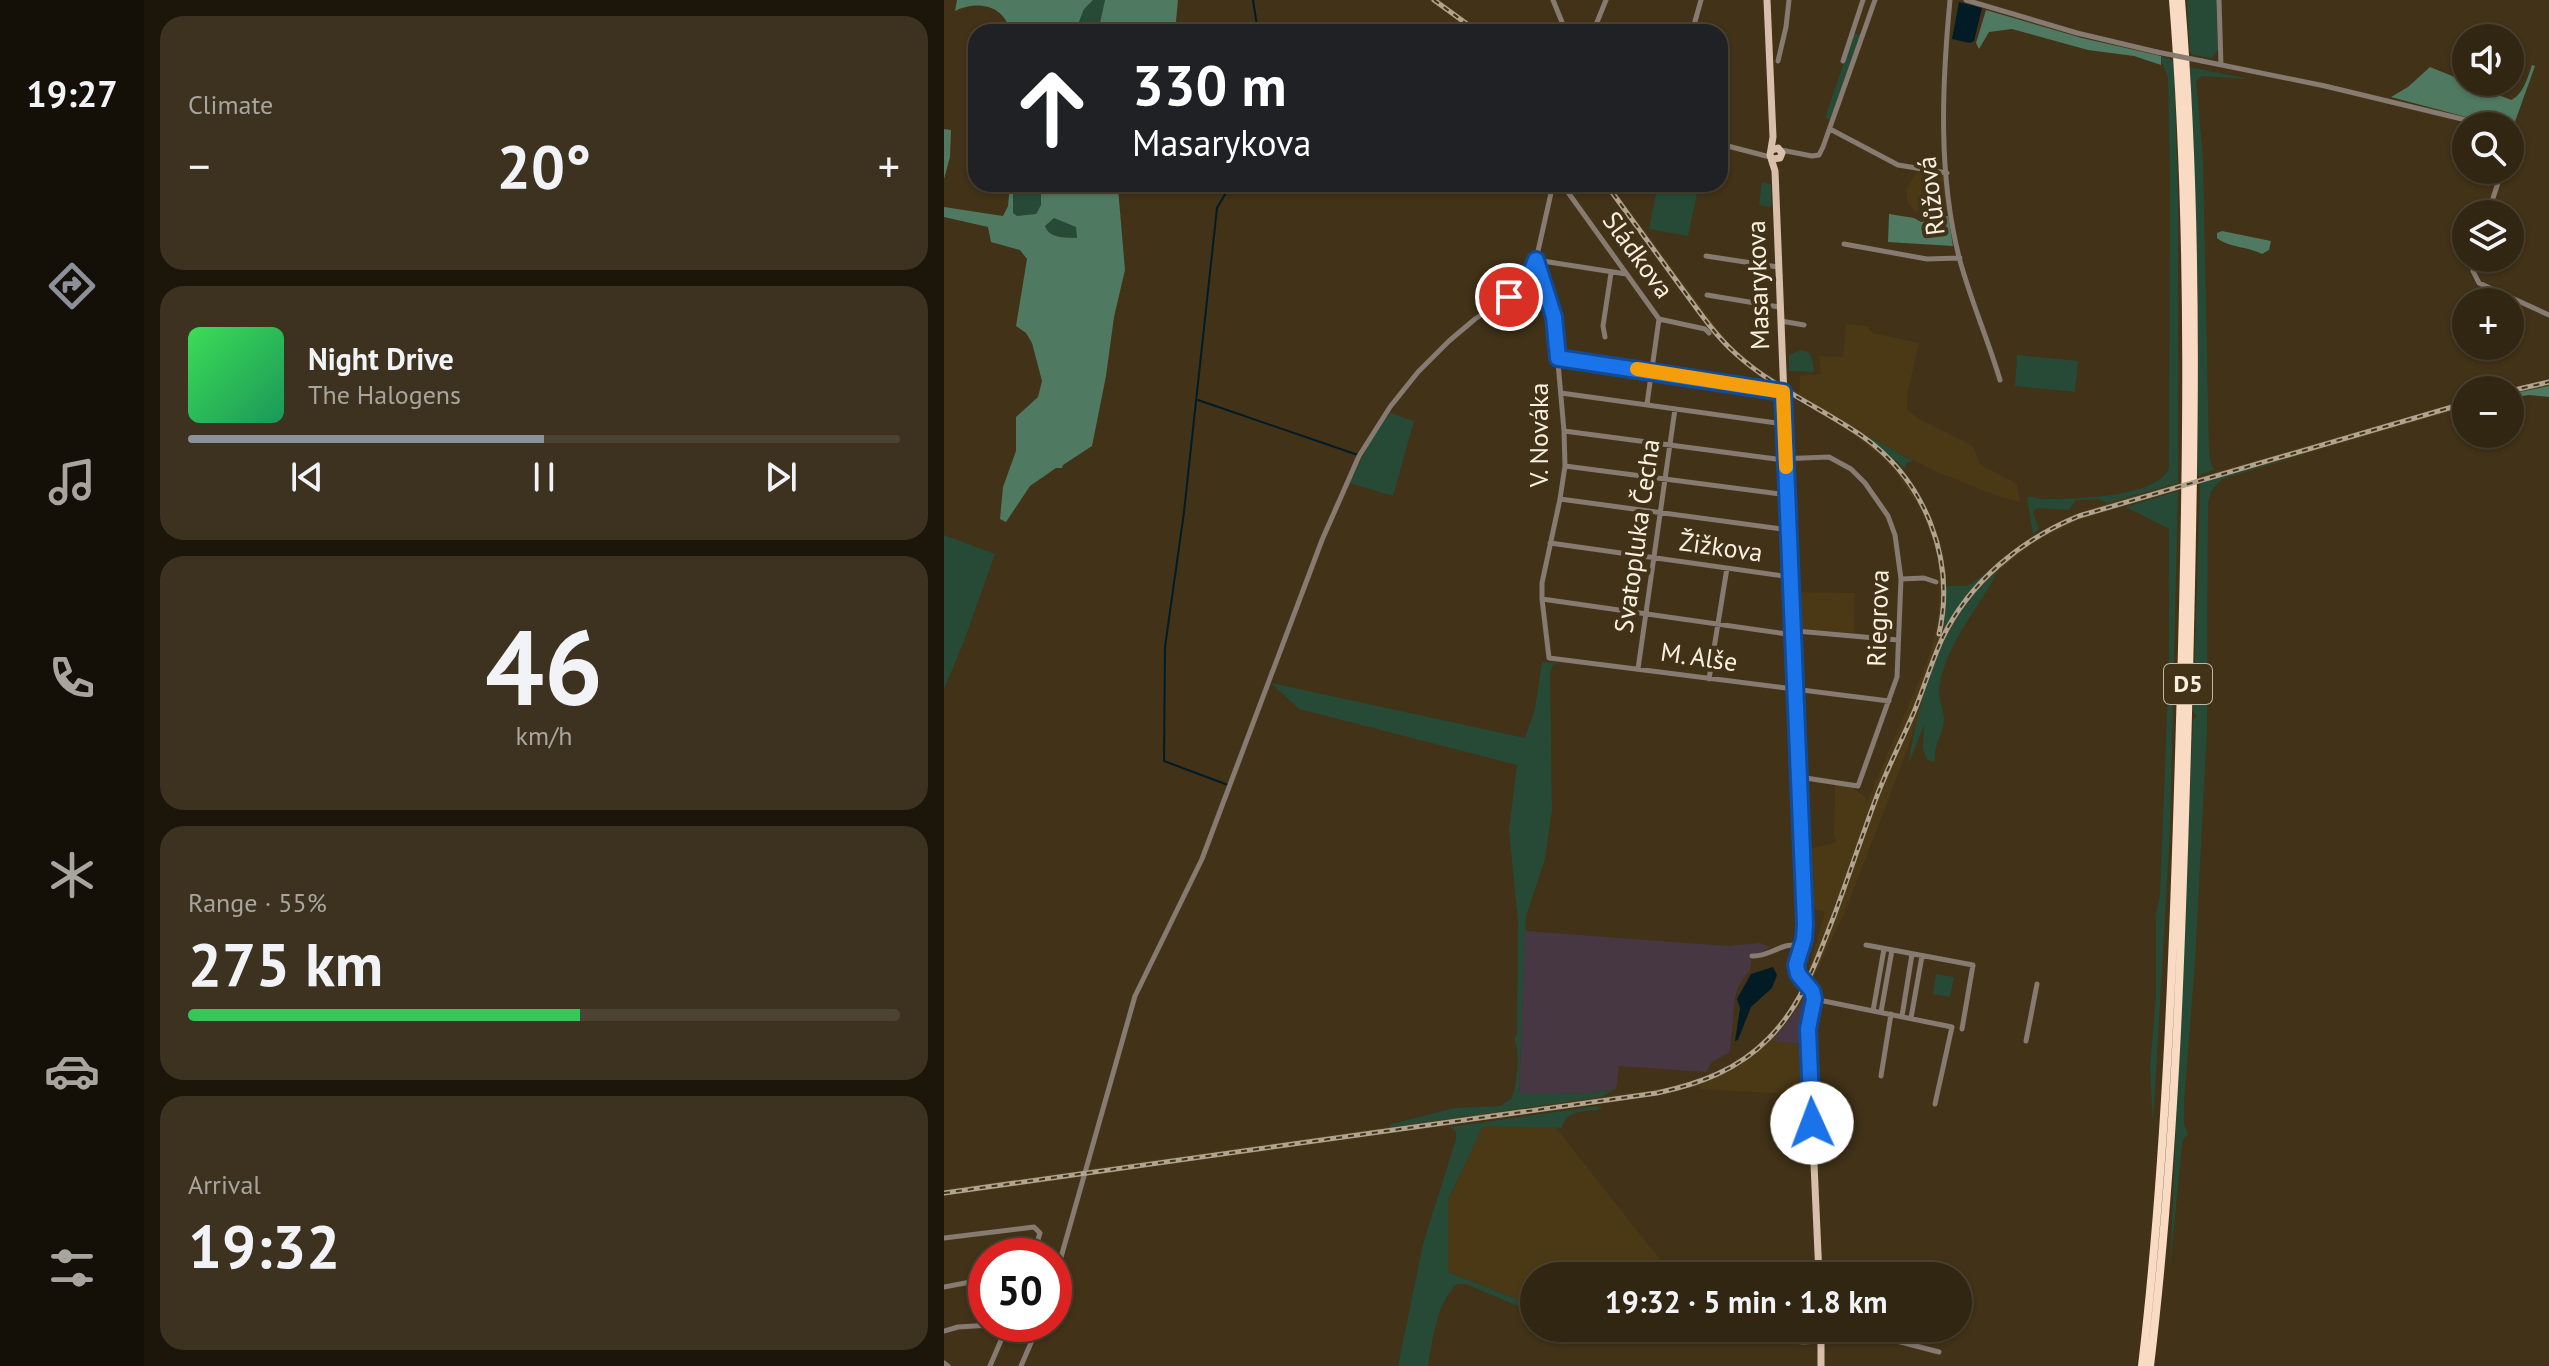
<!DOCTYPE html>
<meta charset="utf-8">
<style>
body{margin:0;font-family:"PT Sans",sans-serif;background:#3d3220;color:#f1f3f6;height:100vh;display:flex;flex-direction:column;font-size:30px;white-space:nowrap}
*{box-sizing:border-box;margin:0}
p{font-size:26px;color:#a8a59f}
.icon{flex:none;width:44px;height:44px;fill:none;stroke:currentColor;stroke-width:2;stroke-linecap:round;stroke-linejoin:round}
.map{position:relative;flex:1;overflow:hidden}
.sheet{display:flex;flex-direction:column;gap:16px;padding:16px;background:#1b150a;width:800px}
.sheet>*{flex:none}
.banner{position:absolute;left:24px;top:24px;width:760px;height:168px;border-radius:24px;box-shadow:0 2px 6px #0004,0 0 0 2px #4c4332;background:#202124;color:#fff;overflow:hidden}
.controls{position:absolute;left:1508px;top:24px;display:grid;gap:16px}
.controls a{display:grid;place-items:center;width:72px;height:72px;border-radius:50%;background:#312612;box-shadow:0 2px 6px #0004,0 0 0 2px #4c4332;font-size:40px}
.speed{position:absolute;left:24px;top:1238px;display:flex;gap:16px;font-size:40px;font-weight:700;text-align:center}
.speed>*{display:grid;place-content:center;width:104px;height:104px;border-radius:50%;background:#312612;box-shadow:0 2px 6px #0004,0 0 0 2px #4c4332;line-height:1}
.speed .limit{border:12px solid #d22;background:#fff;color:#111}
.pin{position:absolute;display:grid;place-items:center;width:68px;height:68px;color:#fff;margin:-34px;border:4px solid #fff;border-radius:50%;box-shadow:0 2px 8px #0007}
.me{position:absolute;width:88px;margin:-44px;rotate:358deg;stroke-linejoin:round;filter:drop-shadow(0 0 6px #0008)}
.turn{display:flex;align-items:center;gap:28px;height:168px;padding:0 32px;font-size:36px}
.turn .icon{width:104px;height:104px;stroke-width:2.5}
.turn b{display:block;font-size:56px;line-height:68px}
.big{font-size:60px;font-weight:700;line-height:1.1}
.sheet .widget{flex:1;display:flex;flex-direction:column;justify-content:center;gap:12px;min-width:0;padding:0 28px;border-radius:24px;background:#3d3220}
.sheet .dial{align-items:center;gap:0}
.dial b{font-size:104px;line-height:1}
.song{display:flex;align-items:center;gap:24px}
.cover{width:96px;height:96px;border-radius:12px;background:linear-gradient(135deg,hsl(130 70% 55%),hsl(150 70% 35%))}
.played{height:8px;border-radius:4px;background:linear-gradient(90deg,#8c9099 50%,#4c4332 50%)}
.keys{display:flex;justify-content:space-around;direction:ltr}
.heat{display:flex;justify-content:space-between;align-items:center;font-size:44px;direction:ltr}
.charge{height:12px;border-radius:6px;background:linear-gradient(90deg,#34c759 55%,#4c4332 0)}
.trip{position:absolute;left:576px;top:1262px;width:452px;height:80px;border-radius:40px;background:#312612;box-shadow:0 2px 6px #0004,0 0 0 2px #4c4332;font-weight:700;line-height:80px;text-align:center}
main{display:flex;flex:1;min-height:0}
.tab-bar{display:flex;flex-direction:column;width:144px;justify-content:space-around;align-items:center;background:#140f07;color:#a8a59f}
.tab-bar .icon{width:56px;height:56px}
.tab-bar .on{color:#8c9099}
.tab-bar b{font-size:36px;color:#f1f3f6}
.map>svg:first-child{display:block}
.commercial{fill:#473742}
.built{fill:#4b3916}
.green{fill:#264a36}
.forest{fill:#507961;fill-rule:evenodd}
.water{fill:#021c25}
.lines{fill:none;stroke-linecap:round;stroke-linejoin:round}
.stream{stroke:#021c25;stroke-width:2}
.minor{stroke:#867a71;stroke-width:5}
.major{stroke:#d8bfab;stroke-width:7}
.highway{stroke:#f8dbc2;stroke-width:8}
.rail-casing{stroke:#b0a491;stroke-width:5}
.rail{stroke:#413218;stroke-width:2;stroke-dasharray:6;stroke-linecap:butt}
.minor-bridge{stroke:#867a71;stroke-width:5}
.route-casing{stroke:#114b97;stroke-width:20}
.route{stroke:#1a73e8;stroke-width:14}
.slow{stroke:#f59e0b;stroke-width:14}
.labels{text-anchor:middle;stroke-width:8;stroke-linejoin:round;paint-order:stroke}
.shield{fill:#413218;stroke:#c2b7a5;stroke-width:2}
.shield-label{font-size:24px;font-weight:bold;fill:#f9f0e1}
.street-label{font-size:26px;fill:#f9f0e1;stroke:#413218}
</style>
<main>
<nav class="tab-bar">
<b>19:27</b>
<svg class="icon on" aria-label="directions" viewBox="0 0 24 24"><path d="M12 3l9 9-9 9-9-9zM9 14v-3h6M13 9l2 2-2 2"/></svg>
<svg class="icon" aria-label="music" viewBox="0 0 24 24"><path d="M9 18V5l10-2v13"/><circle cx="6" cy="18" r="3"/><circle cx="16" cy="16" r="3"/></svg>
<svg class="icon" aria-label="phone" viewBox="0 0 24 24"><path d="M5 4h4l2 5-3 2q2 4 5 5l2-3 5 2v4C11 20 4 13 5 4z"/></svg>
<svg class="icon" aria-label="climate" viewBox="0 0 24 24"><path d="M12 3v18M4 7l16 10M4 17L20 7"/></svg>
<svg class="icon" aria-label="car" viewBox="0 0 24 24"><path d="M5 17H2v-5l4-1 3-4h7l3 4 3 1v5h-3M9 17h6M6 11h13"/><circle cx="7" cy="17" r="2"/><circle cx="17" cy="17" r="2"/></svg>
<svg class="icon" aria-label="filters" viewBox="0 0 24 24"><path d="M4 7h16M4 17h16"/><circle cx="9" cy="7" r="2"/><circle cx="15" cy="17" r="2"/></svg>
</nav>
<section class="sheet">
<div class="widget"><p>Climate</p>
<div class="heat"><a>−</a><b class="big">20°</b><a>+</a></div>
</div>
<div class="widget">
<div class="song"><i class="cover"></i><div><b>Night Drive</b><p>The Halogens</p></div></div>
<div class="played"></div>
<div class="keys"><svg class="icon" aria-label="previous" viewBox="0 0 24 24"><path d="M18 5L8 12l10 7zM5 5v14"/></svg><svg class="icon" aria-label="pause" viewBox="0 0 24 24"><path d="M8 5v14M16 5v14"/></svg><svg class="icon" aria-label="next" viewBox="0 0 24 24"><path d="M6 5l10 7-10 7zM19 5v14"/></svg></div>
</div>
<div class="widget dial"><b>46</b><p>km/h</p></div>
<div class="widget"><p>Range · 55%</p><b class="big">275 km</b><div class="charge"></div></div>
<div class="widget"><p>Arrival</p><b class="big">19:32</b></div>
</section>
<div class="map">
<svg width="1605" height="1366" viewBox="0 0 1605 1366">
<rect width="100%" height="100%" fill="#413218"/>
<!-- commercial -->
<path class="commercial" d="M581,931L784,946L816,943L826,947L816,953H808L806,970L795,985L791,997L786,1052L768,1062L762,1072L675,1066L672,1089L649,1093L575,1095Z
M864,990L867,995L862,1045L827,1041L846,1019Z"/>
<!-- built -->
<path class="built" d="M484,0H496L539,32H529Z
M973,171L999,175L1004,215L979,208L971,212L964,203L962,190Z
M658,184H666L784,342L811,366L855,393L856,376L877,374L875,356L899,357L902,324L923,326L929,333L975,343L964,390L963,410L977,420L1029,446L1036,464L1073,484L1076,502L1050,495L991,471L927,439L961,472L988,518L997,544L1002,572L1001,626L1023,594L1052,563L1086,538L1121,518L1154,506L1522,400V407L1136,519L1089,543L1047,577L1028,598L1002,637L990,666L963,751L901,912L857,1003L828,1041L862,1045V1095L757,1089L756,1086L671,1102L0,1196V1190L9,1188L729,1087L757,1079L795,1060L824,1035L846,1008L864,973L881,912L864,907L865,849L893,842L890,836L891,784L909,788L922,798V804L979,672L988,647L995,612V572L991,546L977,509L947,466L916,439L808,371L780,347Z
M1605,379V386L1566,394V390H1558Z
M852,592L911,593L910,633L853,629Z
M539,1125L612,1128L729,1276H590V1306L504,1272V1200Z
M776,1328H871L872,1338H845Z"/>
<!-- green -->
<path class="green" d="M149,0H161L154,32H131L140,9Z
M1243,0H1273L1274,50L1268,58L1249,55L1246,52Z
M910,33L919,36L888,120L881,118Z
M1217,56L1230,61L1234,196V483L1163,503L1155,499L1132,500L1125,510L1093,508L1089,512L1095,529L1089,534L1083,497C1090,496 1094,499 1101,499C1129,499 1213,498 1225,468L1226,178L1224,80C1223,70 1217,65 1217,56Z
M1246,67L1305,79L1258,76L1252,81L1259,157L1265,454L1268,467L1271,469L1253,476L1254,291Z
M818,182L827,184V207L815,205Z
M69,184H97V205L92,214L72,216L69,213Z
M714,184H755L744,236L705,229Z
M110,218H115L132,227L133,238L111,236L102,230L101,226Z
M857,350C869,352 869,360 870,372L845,371V355Z
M1073,355L1134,361L1131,392L1071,386Z
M446,413L470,421L449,496L406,483L424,445Z
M922,435L969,461L962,463L961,469Z
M1366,453L1278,479L1267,491L1264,504L1263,729L1251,963L1240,1102V1124L1244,1134L1239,1140L1237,1153L1226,1270L1249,719L1252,717L1249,710L1256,483Z
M1234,491L1226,831L1209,1125L1206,1067L1212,996V914L1216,896L1225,665V529L1182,507Z
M0,535L51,554L20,641L0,689Z
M1054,571C1034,610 1001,644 995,689C994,700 1000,709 1000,720C999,735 989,745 991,762L983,760L979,749L980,725L964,765C976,696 997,617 1054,571Z
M1042,573L1023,594L1000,628L1002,586H1024Z
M598,662L615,663L609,665L606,673L608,810L601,859L582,916L575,1094L649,1093L672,1089L657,1097L447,1127L444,1125L510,1108L556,1106L568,1098C573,1083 577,1052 570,1039L573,1035L574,922L565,830L573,765L355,709L327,683L581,738L591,709Z
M842,692L848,693L854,852L850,868L855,883V921L850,935L853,919L852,880L849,871L850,819Z
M992,974L1010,977L1006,997L989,994Z
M654,1106L659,1109C643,1111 621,1110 618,1128L539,1126L504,1200V1272L590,1306V1313L522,1284H513C492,1304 489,1339 484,1366H454L479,1244L512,1139V1132L506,1127Z"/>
<!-- forest -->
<path class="forest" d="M13,0H149L140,9L131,32H66C61,5 33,0 11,11Z
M161,0H234L231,32H154Z
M1042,10L1138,38L1217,56V65L1190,56L1144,50L1068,29L1045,32L1035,49L1032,43Z
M1588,65L1591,66L1568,130H1566V126H1556L1447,97L1464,87L1486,67L1567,100C1579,95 1584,77 1588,65Z
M0,129L7,130L6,157L0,179Z
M66,184H69V213L73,216L92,214L97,205V184H177L174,188L181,270L170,317L162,376L148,446L119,465L118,468H112L86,486L62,522L56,519L59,487L72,451V417L94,397L98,381L88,343L82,333L72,326L83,259L76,250L47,242L44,227L0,217V207L59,216L64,206ZM110,218L132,227L133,238C122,237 105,239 101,226Z
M945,214L970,218L977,222L987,220L991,222L992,216H1004L1009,246L944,242Z
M1278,231L1327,241L1325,250L1318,254C1303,246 1285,248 1273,238V233Z
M1605,386V397L1585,395L1566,398V394Z"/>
<!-- water -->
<path class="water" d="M1015,2L1038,8L1030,41L1026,43L1008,39Z
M829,967L833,975L828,988L807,1007L794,1040L791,1041L796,1008L793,999L807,974Z"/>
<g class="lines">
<!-- stream -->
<path class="stream" d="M309,0L314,32
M254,400L414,455
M284,785L220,761L221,647L240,512L273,208L287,184"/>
<!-- minor -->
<path class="minor" d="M609,0L622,32
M1006,0C998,85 994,174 1015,257C1026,299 1044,339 1056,380
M1022,0L1133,33L1213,52
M1275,0L1277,65
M649,32L662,0
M748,32L757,0
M834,61L842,27L845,0
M899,61L919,0
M1258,61L1381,86L1547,126
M886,129L954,165L1003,173
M776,144L826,157
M837,150L868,156L875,155L879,147L931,0
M618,184L715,319L703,404
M1544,214L1558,170
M900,244L983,259L1016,258
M762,256L834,267
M1531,258L1529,271L1535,283L1605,315
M682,274L592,260L610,317L620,431L621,466L616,499L598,583V599L605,658L945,701
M763,295L835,307
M715,319L761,329L765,333
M837,321L860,325
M661,337L659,326L667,273
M614,358L839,392
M617,393L840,424
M620,431L832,459L885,457L907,469L921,483L944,516L951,535L957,579L953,677L914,786L855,777
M621,466L844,495
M616,499L845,530
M606,543L847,577
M957,579L980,578L992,582
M598,599L843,634L852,631L954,640
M694,669L731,409
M765,679L783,568
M922,945L1029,965L1018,1029
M808,956C827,957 838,941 856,946
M870,999L1008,1027L991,1104
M929,1011L940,949
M937,1012L948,950
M958,1016L968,954
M967,1018L978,956
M1082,1041L1093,984
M937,1076L947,1014
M0,1238L90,1227L96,1233L89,1256
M875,1271L894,1276
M110,1282L191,996L258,859L378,540L415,456L446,407L474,372L505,341L531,319L565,297L585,277L592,260L609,184
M0,1287L42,1279
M1014,1306L1017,1307
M767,1328L772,1331L859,1342L877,1341
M903,1328L995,1352
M0,1331L14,1327L63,1324
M0,1363L4,1366
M46,1366L64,1324
M77,1366L95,1324"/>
<!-- major -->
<path class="major" d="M823,0L829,137L826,155L831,171L861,924L852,965L854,974L870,995L864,1029L875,1276
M828,150L834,148L838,153L836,158L829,159
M877,1328V1366"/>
<!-- highway -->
<path class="highway" d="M1198,1366C1223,1153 1230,936 1236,721C1243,482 1248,239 1229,0
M1206,1366C1232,1150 1238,931 1244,714C1250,477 1256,237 1237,0"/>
<defs>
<path id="rail" d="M490,0L534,32
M662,184C687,218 712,253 737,287C754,310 770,334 791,353C828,387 877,408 918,436C981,480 1012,559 995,634
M1566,391L1605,382
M0,1193L713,1093C755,1084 794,1070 825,1038C859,1004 873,959 890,916C904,878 917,839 931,801C942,771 957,742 970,712C980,688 987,663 998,639C1025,582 1078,539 1135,516L1522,403"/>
</defs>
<!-- rail casing -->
<use href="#rail" class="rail-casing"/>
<!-- rail -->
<use href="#rail" class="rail"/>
<!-- minor-bridge -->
<path class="minor-bridge" d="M1213,52L1258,61"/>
</g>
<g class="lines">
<defs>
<path id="route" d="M565,297L585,277L592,260L610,317L614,358L839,392L861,924L860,939L852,965L854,974L868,991L870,999L864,1029L868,1123"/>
</defs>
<!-- route casing -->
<use href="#route" class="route-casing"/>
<!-- route -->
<use href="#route" class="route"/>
<!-- slow -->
<path class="slow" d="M693,369L839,392L842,467"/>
</g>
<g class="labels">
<!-- shield labels -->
<rect class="shield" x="1220" y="664" width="48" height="40" rx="6"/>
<g class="shield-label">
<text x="1244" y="692">D5</text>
</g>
<!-- street labels -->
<g class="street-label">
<text transform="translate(987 196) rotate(-97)" y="9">Růžová</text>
<text transform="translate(694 255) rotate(54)" y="9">Sládkova</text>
<text transform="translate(814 285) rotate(-92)" y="9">Masarykova</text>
<text transform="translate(595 435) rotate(-90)" y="9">V. Nováka</text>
<text transform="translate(693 536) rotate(-82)" y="9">Svatopluka Čecha</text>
<text transform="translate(777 547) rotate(8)" y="9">Žižkova</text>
<text transform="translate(934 618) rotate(-88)" y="9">Riegrova</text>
<text transform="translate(755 657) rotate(8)" y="9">M. Alše</text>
</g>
</g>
</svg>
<div class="controls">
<a><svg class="icon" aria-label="sound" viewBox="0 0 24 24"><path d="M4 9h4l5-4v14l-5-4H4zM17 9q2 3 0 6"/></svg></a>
<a><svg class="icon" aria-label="search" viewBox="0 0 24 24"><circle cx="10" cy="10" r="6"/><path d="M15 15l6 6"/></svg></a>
<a><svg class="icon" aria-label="layers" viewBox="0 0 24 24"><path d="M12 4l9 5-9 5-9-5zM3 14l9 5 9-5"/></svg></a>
<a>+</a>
<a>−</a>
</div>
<div class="speed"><div class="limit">50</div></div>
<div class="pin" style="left:565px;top:297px;background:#d93025"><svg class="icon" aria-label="arrive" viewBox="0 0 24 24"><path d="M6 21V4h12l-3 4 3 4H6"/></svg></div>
<svg class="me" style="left:868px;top:1123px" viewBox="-20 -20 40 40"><circle r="19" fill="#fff"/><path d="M0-13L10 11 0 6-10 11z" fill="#1a73e8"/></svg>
<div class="trip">19:32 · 5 min · 1.8 km</div>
<div class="banner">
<div class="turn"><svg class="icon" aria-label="ahead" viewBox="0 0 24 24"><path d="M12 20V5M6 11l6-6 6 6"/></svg><div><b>330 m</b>Masarykova</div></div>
</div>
</div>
</main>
